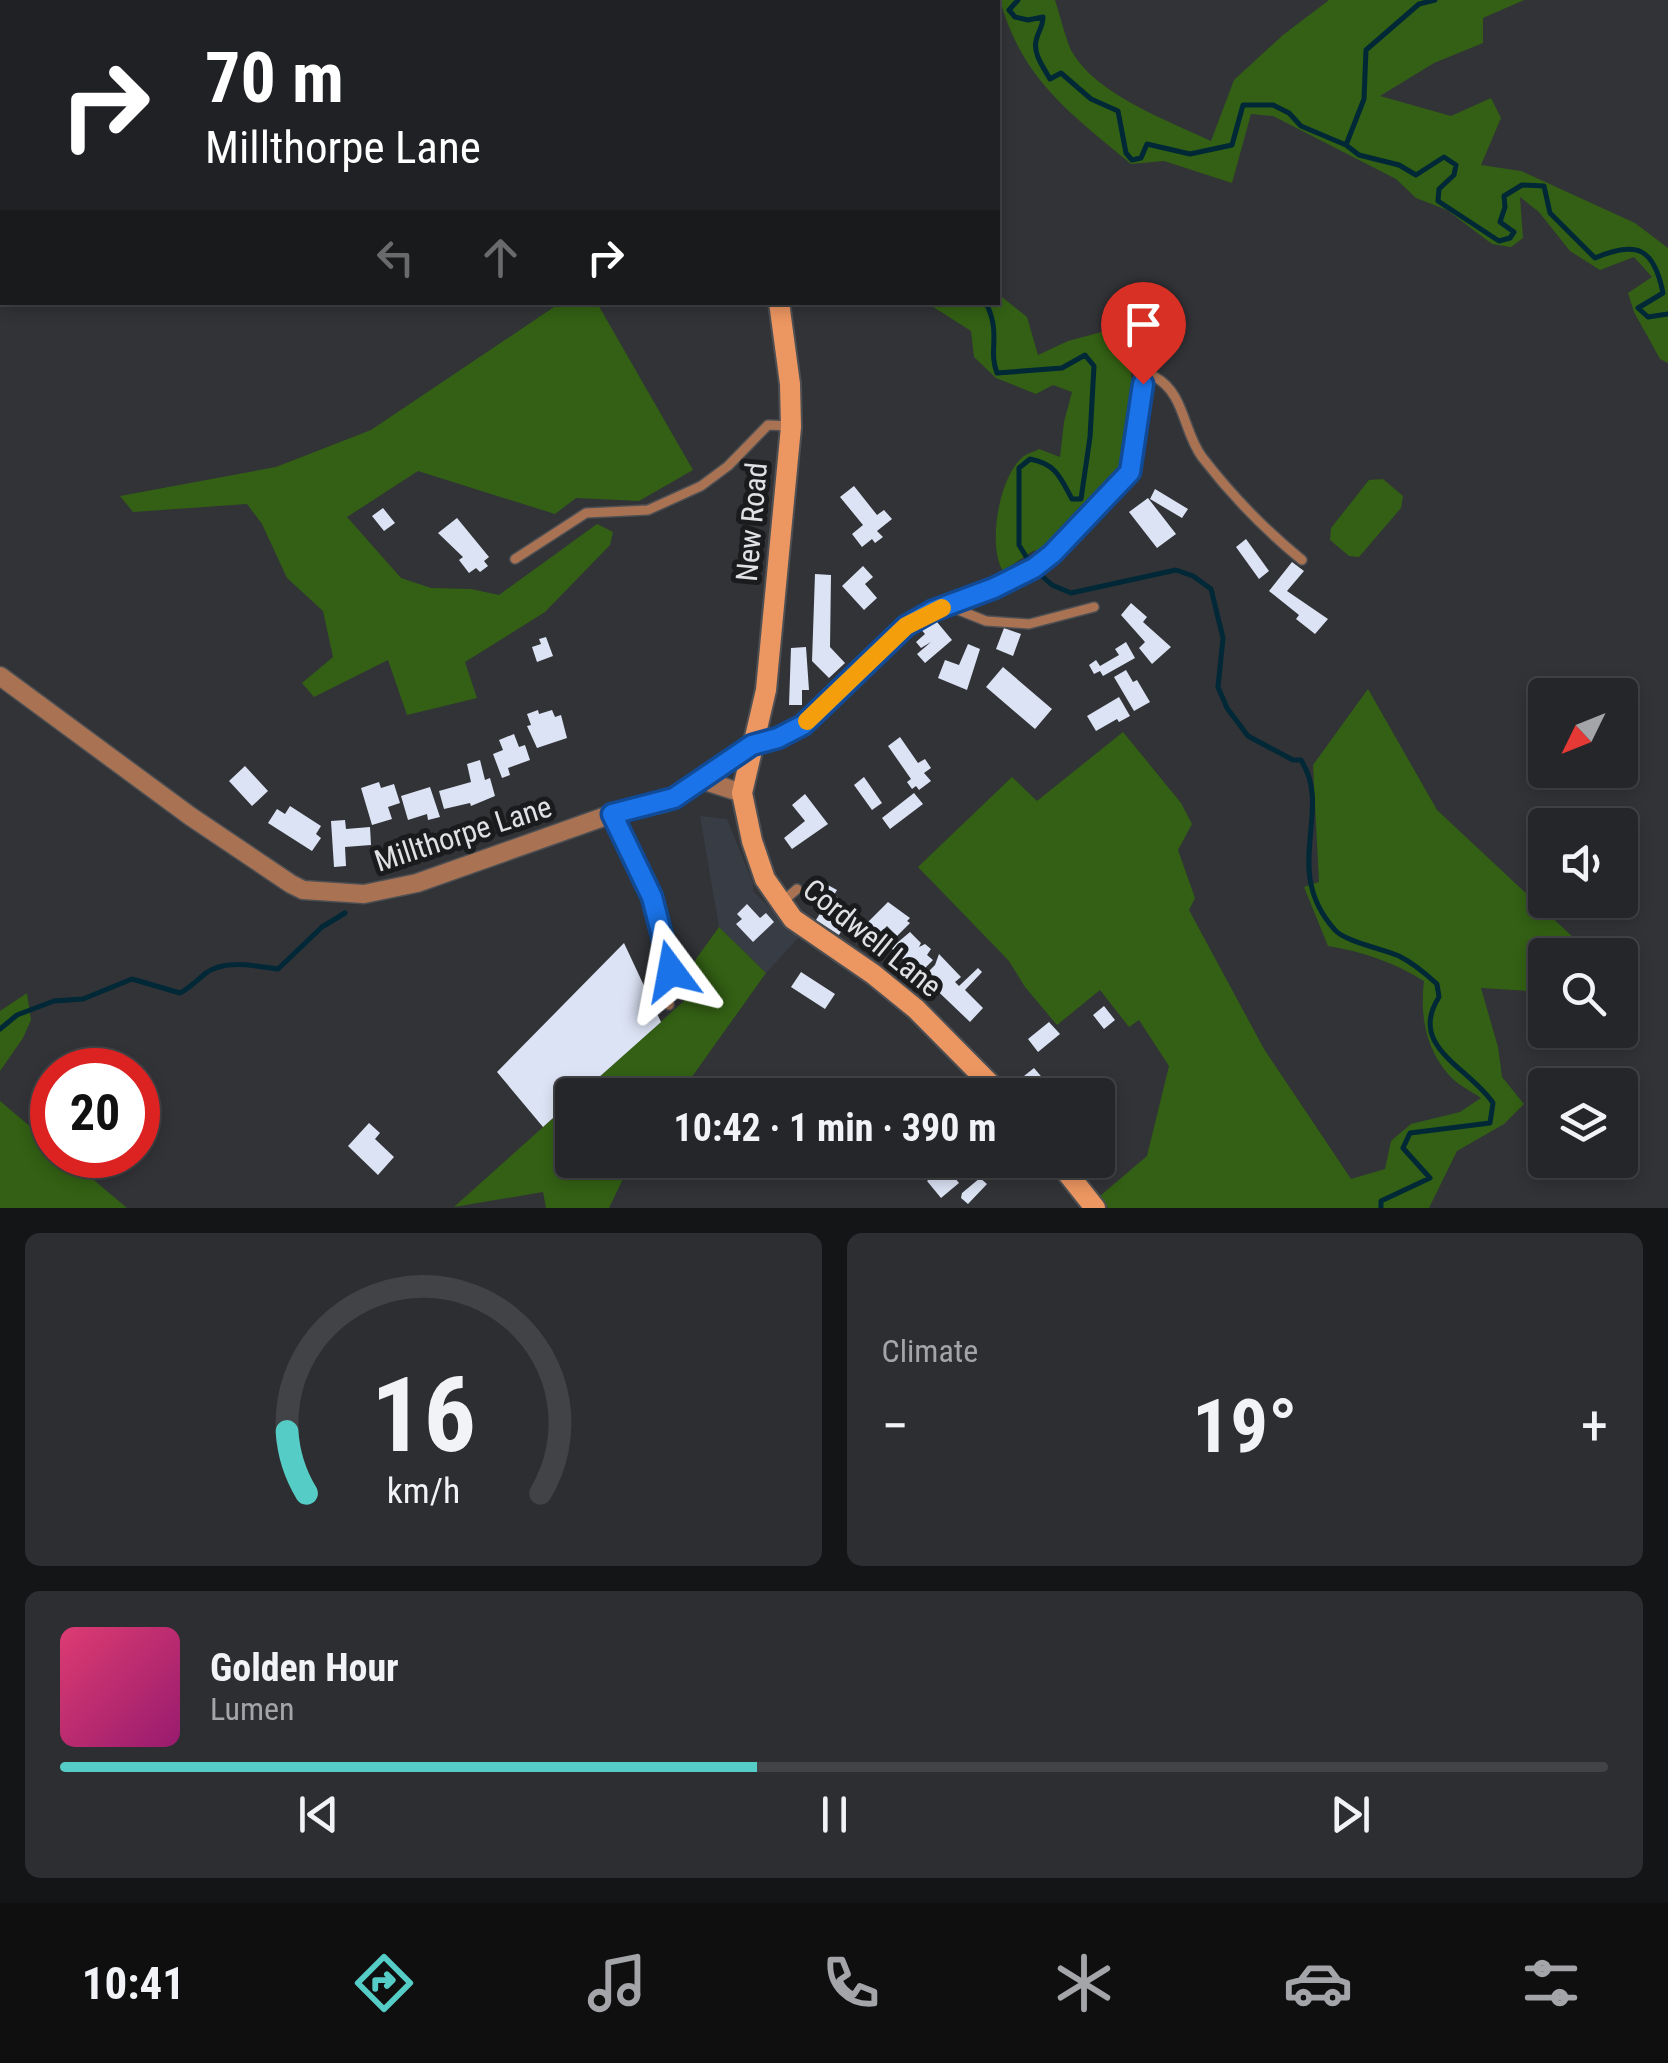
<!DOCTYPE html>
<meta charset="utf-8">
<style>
body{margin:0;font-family:"Roboto Condensed",sans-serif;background:#2d2e31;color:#f1f3f6;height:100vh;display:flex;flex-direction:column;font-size:38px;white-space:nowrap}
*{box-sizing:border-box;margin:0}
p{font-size:32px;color:#a3a5a8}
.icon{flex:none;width:55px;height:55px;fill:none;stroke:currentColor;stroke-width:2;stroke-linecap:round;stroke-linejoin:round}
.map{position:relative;height:1208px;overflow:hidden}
.sheet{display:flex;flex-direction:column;gap:25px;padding:25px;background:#141517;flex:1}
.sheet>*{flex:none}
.hud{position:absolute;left:0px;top:0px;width:1000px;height:305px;box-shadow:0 5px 15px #0003,0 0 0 2px #424346;background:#202124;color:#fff;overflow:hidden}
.needle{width:65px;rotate:227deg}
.controls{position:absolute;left:1528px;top:678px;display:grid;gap:20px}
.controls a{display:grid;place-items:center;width:110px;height:110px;border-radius:10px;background:#252629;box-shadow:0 5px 15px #0003,0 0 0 2px #424346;font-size:50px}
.speed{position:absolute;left:30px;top:1048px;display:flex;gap:20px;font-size:50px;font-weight:700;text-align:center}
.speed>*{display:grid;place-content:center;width:130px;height:130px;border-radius:50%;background:#252629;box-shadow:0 5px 15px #0003,0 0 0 2px #424346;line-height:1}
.speed .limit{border:15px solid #d22;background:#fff;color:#111}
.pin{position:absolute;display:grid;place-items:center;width:85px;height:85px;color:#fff;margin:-102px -42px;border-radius:50% 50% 50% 0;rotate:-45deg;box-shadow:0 0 10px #0007}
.pin .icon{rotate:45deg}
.me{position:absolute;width:110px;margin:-55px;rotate:347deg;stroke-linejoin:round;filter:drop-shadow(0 0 8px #0008)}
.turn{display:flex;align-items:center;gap:35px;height:210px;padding:0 40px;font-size:45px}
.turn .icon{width:130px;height:130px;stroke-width:2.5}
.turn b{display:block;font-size:70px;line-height:85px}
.lanes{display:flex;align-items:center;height:95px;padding:0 40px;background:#0003;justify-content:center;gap:50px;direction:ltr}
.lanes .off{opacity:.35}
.big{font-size:75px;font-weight:700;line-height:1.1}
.sheet .card{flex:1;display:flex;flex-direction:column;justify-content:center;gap:15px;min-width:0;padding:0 35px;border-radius:15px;background:#2d2e31}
.sheet .dial{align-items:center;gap:0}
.dial svg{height:260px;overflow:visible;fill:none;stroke:#424346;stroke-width:7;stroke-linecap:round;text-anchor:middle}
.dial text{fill:#f1f3f6;stroke:none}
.song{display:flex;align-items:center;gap:30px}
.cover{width:120px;height:120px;border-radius:15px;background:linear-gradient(135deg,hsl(340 70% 55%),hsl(320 70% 35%))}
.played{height:10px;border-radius:5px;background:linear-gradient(90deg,#55cdc6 45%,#424346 45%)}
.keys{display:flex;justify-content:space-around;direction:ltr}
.heat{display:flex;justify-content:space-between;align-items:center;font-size:55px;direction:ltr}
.sheet .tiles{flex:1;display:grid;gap:25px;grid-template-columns:1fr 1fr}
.card:last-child{grid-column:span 2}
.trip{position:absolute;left:555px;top:1078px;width:560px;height:100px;border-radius:10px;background:#252629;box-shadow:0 5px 15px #0003,0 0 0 2px #424346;font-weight:700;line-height:100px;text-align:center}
.tabs{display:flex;height:160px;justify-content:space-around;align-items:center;background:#0f0f10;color:#a3a5a8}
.tabs .icon{width:70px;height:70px}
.tabs .active{color:#55cdc6}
.tabs b{font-size:45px;color:#f1f3f6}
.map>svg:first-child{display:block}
.built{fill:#383c45}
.green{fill:#336014}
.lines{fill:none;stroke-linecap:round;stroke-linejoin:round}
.stream{stroke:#002836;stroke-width:5}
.building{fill:#dce3f4}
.service-casing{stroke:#4d4f53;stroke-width:12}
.minor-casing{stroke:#4d4f53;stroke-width:21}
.secondary-casing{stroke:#4d4f53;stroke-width:24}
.service{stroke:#a97353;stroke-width:9}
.minor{stroke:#a97353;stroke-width:18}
.secondary{stroke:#ec9661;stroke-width:20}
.route-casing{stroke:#114b97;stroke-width:25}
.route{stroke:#1a73e8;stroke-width:18}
.slow{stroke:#f59e0b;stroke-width:18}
.labels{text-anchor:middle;stroke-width:10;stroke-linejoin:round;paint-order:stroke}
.street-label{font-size:30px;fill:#e0e1e4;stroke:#1a1b1c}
</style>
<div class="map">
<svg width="1668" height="1208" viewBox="0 0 1668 1208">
<rect width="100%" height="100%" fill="#313337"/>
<!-- built -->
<path class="built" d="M700,816L727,819L753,883V891L799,937L766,973L719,927Z"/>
<!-- green -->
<path class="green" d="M1000,0H1055C1059,12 1067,43 1072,52C1097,95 1167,120 1211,141L1234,80L1283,35L1329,0H1524L1483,18V43L1434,63L1380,96L1451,116L1491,98L1501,118L1481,165L1521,171L1635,223L1668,248V363L1660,359L1634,312L1628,293L1652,277L1634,257L1600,270L1570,251L1539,212L1520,197L1523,238L1511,247L1492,244L1447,210L1416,198L1396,179L1273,116L1251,114L1232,183L1164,161L1131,164C1071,114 1022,80 1000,0Z
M998,294L1027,317L1038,355L1068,341L1109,330L1131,373L1132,384L1124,470L1051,548L1033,551L1003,571C987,546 999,475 1024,456C1028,453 1034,452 1039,449L1060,457L1064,422L1072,392L1053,385L1036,394L996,378L974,357L971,331L927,303L998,302Z
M560,303H597L693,470L639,501L576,498L555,514L418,471L347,517L401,578L431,588L471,589L499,595L597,524L613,532L610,545L545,612L465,662L477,698L407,715L388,660L314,697L302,683L333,657L323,611L287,578L262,524L247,504L133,512L120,496L276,467L371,430Z
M1383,479L1403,496L1401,508L1359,557L1349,556L1330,540L1331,528L1369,480Z
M1368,689L1437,810L1576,940L1568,955H1545V992L1481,988L1498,1047L1502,1077L1524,1104L1504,1124L1457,1151L1429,1208H1108L1100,1196L1147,1156L1169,1066L1139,1020L1129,1027L1100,990L1057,1025L1025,987L1009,961L918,867L1012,777L1037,801L1123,732L1181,803L1192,824L1178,850L1195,898L1189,910L1264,1049L1351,1179L1385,1169L1391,1141L1411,1124L1460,1112L1481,1098C1471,1091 1456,1084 1448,1074C1425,1047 1420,1014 1424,981C1393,962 1364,952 1328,946L1304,887L1319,882L1313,765Z
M719,927L766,973L679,1095H579L685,1000L696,959Z
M27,993L31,1020L23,1038L0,1071V1011Z
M0,1101L52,1145V1155H64L127,1208H0Z
M572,1101V1160H632L609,1208H546L543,1192L454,1207Z"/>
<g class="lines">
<!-- stream -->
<path class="stream" d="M925,0L929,2
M964,0V2
M986,0H989
M1018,0L1009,10L1015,17L1028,20L1043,17C1043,27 1038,31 1036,41C1033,54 1044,68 1050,79L1061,73L1091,99L1118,111L1126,153L1132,160L1141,158L1147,144L1190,154L1232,145L1243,105H1273L1289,113L1301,126L1346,145L1359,155L1399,165L1416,175L1444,157L1456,165L1454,175L1439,189L1438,201L1499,241L1510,238L1514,232L1500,222L1505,207L1504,196L1522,185L1544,186L1550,213L1595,258C1637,240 1654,248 1663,293L1638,308L1648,317L1668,314
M1346,145L1364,99L1366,50L1419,4L1435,0
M962,302L987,305C1001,335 988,350 997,373L1062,368L1085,355L1094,366L1090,437L1081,499H1072C1060,477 1056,464 1030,459L1019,468V545L1033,568L1052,585L1071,593L1176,570L1193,576L1211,589L1223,638L1218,687L1227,708L1248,736L1293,760H1301C1334,812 1280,869 1335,930C1344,941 1383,949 1399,956C1413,963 1425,973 1437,984L1439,997C1407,1047 1469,1067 1493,1103L1490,1123L1410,1133L1403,1148L1430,1178L1381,1201V1208
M0,1029L17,1015L54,1001L83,999L132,979L180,993C191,987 197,980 206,973C226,959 256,966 278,969L322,927L345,913"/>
</g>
<!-- building -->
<path class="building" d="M854,486L877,515L884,510L892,519L877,531L883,537L875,543L872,539L862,547L852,534L863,525L840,497Z
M1155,489L1188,509L1182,518L1150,499Z
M1148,498L1176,534L1157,548L1129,512Z
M383,508L395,523L384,531L372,516Z
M457,518L489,557L484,561L488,566L480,572L476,568L469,573L459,560L463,557L438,533Z
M1246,539L1269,571L1259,579L1236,547Z
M1292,562L1304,571L1287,591L1328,619L1315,634L1296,619L1299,615L1269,591Z
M863,566L873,577L865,584L877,598L864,610L842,586Z
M815,574L831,575L830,647L845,663L829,678L812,661Z
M1131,603L1147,617L1143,622L1171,647L1152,664L1139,648L1145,642L1121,615Z
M932,616L952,640L925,663L917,654L931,642L921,648L916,642L925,634L919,627Z
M1004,628L1021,634L1013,656L996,649Z
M546,637L553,656L537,662L532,647L541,644L539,639Z
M1126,642L1135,658L1103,676L1100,671L1094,674L1089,665L1096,660L1100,666L1119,655L1115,649Z
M968,644L980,649L967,690L938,678L945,660L959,665Z
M806,647L809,690H802V705H789L791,648Z
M1003,667L1052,709L1035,729L986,687Z
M1126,670L1133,682L1137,680L1150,702L1134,711L1114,677Z
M1119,697L1130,716L1119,722L1117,719L1096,731L1087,716Z
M538,710L539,714L552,710L555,717L561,715L567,738L537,748L527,726L531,725L527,714Z
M514,734L519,747L525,745L530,760L508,768L510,775L502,778L493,754L503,750L499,740Z
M900,737L918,763L925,759L931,768L924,773L931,781L919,790L916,786L912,789L907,782L911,779L888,746Z
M480,760L485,780L490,778L495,796L471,806L470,803L444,809L439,791L471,782L467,764Z
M245,766L268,791L252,806L229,781Z
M864,777L882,803L872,810L854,785Z
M379,782L381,788L394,784L400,803L388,807L392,819L372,825L361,788Z
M430,787L440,817L428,820L427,814L408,820L401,796Z
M914,793L923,804L890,829L882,818Z
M805,794L828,824L792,849L784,838L805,821L792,805Z
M290,806L321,826L316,834L321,838L312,851L268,823L277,809L285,814Z
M345,820L346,829L370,827L371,845L345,847L346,866L334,867L331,821Z
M824,883L837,890L834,895L843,901L838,909L845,913L847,910L860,922L853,933L843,928L839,935L816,920L825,905L815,898Z
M888,902L910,918L907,921L910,923L897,936L887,926L872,941L861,929Z
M747,904L760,918L766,913L774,922L753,942L736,924L742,919L737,914Z
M910,932L921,943L919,947L925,944L931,949L927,955L933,960L919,974L891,948Z
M624,943L661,1022L579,1095H572V1101L543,1127L497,1072Z
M939,954L961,977L955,982L959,986L978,968L982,972L965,990L983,1008L970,1022L923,977L935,965Z
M801,972L835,994L825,1009L791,987Z
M1104,1006L1115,1020L1104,1029L1093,1015Z
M1049,1022L1060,1034L1038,1052L1028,1039Z
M1034,1068L1057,1095H1040L1024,1076Z
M369,1123L380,1133L375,1139L394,1157L378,1175L348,1146Z
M945,1166L959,1183L941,1198L927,1181Z
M980,1178L987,1184L968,1204L961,1198L962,1193Z"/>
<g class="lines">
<defs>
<path id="service" d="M1143,384L1155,377C1185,393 1183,432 1202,457C1232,496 1264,529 1302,560
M515,559L586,513L648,510L701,486L728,466L768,425L789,426
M951,607L986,621L1029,624L1094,607
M612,814C642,876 674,935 669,1005
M782,902L797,889"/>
<path id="minor" d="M0,676L190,816L291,884L303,890L364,894L417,883L612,814L663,803L752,745L778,739L803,725L906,626L932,611L976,597L1033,568L1052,554L1130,472L1143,384
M702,780L742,793"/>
<path id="secondary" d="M611,0L613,2
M779,302L790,384L791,427L766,690L742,793L752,841L765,879L793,919L873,974L916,1009L1001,1095
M1057,1160L1095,1208"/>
</defs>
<!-- service casing -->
<use href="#service" class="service-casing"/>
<!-- minor casing -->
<use href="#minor" class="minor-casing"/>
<!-- secondary casing -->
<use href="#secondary" class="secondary-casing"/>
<!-- service -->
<use href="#service" class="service"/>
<!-- minor -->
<use href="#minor" class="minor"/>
<!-- secondary -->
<use href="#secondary" class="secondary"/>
</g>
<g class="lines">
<defs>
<path id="route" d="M671,971L652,897L612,814L674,798L752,745L778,738L803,725L906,626L932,611L994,588L1034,568L1052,554L1130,472L1143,384"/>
</defs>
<!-- route casing -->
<use href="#route" class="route-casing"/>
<!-- route -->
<use href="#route" class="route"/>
<!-- slow -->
<path class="slow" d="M807,721L906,626L942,608"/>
</g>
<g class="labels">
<!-- street labels -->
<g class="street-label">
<text transform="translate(752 522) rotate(-85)" y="10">New Road</text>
<text transform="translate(463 834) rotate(-18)" y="10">Millthorpe Lane</text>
<text transform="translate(872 938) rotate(39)" y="10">Cordwell Lane</text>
</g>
</g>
</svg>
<div class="controls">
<a><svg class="needle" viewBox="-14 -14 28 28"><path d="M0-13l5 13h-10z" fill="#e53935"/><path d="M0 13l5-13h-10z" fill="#a3a5a8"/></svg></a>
<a><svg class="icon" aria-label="sound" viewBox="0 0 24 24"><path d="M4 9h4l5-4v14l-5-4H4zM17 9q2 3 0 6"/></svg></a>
<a><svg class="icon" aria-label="search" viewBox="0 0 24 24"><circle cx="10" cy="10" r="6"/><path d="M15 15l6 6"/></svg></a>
<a><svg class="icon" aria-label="layers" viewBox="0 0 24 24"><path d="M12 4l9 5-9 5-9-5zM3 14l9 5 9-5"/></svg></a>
</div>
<div class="speed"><div class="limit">20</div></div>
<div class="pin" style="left:1143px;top:384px;background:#d93025"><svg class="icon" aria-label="arrive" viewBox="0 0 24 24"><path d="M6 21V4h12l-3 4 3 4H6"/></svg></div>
<svg class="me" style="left:671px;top:971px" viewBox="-20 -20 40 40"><path d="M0-17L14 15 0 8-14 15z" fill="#1a73e8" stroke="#fff" stroke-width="4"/></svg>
<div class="trip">10:42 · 1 min · 390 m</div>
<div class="hud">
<div class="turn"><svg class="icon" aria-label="right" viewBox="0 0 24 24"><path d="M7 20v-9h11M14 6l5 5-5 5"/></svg><div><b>70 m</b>Millthorpe Lane</div></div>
<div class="lanes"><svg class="icon off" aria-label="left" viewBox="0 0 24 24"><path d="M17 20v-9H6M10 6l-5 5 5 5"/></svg><svg class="icon off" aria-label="ahead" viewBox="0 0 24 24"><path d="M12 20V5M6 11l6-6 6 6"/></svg><svg class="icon" aria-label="right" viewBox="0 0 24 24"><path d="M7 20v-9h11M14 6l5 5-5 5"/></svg></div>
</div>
</div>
<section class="sheet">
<div class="tiles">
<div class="card dial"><svg viewBox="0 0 100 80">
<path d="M14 69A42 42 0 1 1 86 69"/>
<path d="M14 69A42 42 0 0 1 8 50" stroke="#55cdc6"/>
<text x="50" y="56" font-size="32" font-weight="700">16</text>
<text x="50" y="72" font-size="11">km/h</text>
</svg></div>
<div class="card"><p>Climate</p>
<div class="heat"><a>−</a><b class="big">19°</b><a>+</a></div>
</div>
<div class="card">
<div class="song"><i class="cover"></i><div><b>Golden Hour</b><p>Lumen</p></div></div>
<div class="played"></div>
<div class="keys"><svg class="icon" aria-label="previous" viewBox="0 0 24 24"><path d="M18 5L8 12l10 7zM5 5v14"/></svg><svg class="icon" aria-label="pause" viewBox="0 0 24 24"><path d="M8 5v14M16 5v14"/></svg><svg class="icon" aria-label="next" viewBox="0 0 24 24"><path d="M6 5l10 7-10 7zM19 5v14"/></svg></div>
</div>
</div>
</section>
<nav class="tabs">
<b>10:41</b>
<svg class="icon active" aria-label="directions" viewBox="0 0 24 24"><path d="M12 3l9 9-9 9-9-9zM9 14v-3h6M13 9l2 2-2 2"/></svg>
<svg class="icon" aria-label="music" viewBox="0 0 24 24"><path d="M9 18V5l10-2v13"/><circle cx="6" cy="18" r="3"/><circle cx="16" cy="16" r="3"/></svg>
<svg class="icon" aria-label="phone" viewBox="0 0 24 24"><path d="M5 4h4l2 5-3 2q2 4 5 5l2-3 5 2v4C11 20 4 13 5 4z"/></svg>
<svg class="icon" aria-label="climate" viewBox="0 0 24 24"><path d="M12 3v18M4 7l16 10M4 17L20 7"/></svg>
<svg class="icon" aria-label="car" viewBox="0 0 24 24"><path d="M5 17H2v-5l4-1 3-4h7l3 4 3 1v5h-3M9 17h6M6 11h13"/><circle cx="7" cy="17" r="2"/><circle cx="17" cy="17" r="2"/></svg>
<svg class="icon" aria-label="filters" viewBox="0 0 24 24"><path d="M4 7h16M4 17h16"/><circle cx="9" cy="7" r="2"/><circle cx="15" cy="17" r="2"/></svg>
</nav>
